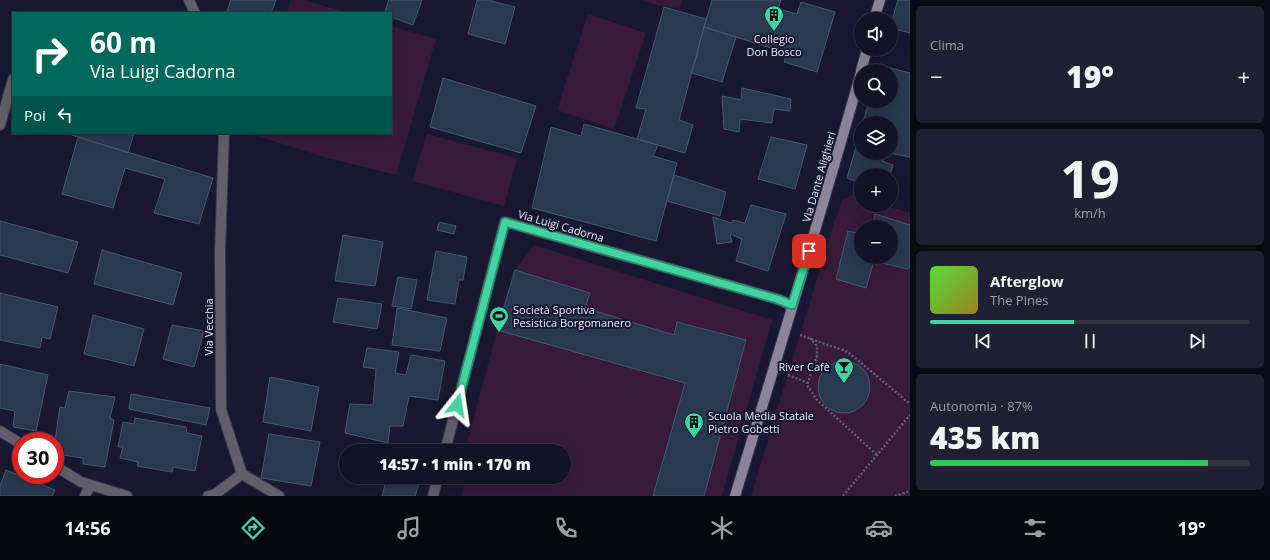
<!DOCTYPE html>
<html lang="it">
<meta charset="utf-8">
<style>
body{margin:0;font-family:"Open Sans",sans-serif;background:#1f2032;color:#f1f3f6;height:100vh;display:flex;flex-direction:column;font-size:15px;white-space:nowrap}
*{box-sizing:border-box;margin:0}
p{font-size:13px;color:#9c9ea7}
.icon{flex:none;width:22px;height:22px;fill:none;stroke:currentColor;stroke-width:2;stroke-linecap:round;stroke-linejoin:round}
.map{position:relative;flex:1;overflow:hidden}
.sheet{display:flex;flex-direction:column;gap:6px;padding:6px;background:#0a0a14;width:360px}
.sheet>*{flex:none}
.top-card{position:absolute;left:12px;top:12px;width:380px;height:122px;border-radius:0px;box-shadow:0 4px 16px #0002,0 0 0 1px #313242;background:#00695c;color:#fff;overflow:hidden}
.buttons{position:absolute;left:854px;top:12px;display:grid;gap:8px}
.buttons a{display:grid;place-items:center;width:44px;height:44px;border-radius:50%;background:#121325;box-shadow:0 4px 16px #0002,0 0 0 1px #313242;font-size:20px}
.speed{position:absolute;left:12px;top:432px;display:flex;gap:8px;font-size:20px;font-weight:700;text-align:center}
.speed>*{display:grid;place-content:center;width:52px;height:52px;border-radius:50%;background:#121325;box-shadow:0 4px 16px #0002,0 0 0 1px #313242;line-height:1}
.speed .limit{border:6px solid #d22;background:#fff;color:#111}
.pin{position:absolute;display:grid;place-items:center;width:34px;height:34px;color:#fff;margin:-17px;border-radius:8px;box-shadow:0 2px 6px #0006}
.me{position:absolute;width:44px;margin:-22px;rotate:15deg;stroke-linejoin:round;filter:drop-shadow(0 0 3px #0008)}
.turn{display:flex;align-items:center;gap:14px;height:84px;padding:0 12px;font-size:18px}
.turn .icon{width:52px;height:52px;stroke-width:2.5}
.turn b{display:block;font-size:28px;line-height:34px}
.then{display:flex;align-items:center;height:38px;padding:0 12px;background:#0003;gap:8px;font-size:15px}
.big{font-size:30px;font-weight:800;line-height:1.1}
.sheet .widget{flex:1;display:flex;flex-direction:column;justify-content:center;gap:6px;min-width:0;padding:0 14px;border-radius:6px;background:#1f2032}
.sheet .dial{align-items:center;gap:0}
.dial b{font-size:52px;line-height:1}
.song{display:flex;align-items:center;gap:12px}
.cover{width:48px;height:48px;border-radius:6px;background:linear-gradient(135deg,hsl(110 70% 55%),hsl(50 70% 35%))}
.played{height:4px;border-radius:2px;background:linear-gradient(90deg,#41d4a1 45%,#313242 45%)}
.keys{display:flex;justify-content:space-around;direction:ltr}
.heat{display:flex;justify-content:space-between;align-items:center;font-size:22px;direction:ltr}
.charge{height:6px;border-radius:3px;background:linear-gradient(90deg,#34c759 87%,#313242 0)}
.trip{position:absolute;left:339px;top:444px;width:232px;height:40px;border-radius:20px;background:#121325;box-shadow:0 4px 16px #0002,0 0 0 1px #313242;font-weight:800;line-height:40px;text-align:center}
.menu{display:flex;height:64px;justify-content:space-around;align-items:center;background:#07080f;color:#9c9ea7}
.menu .icon{width:28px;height:28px}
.menu .current{color:#41d4a1}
.menu b{font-size:18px;color:#f1f3f6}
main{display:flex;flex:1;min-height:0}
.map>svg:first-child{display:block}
.green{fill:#381b39;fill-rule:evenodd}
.building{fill:#293950;stroke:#475871}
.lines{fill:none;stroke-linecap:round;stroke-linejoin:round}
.lane-casing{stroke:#35364d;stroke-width:12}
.street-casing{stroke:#35364d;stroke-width:12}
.secondary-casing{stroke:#35364d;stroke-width:12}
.path{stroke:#5f6076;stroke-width:2.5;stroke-dasharray:2 2;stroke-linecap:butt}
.lane{stroke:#635e6b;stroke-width:10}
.street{stroke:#635e6b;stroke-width:10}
.secondary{stroke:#8c8498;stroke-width:10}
.route-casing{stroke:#2a8a69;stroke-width:10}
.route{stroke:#41d4a1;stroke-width:7}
.labels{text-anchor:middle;stroke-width:4;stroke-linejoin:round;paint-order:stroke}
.poi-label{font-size:11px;fill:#e9ebfc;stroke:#181931;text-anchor:start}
.street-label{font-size:11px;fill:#e9ebfc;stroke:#181931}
</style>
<main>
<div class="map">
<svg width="910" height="496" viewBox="0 0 910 496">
<rect width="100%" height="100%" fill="#181931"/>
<!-- green -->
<path class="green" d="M291,0H304L348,13H287Z
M642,0H683L680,8L664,7Z
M588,14L646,33L614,129L557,110Z
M391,26L436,39L396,175L324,157L251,134L391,133Z
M427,134L517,158L504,206L412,181Z
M852,195L861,198V205H883L910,213V496H751L834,223L843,199ZM861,227H891V257H861Z
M534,245L772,320L722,496H704L677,322L674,335L585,308L590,293L515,270Z
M497,330L685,383L653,496H461L467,477H564V451H474L466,448Z"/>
<!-- building -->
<path class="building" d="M231,0H276L271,13H234L227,11Z
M389,0H422L413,25L391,17V13H384Z
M477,0H488L515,7L505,44L468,34Z
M712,0H781L778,9L797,14L801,2L835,12L817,72L784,62L787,53L704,27Z
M898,0H910V33L891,28V23Z
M664,7L706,19L679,120L693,125L685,153L637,139L646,109L636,108Z
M704,27L736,37L722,82L692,73Z
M879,65L910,73V157L888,153H891V123H863L869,101H891V71H878Z
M443,78L536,106L521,153L430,127Z
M742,88L791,99L790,111L774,109L772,123L740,119L739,132L724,129L722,96L741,100Z
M584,124L658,145L653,156L677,163L656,241L532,208L551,127L581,136Z
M861,129V153H886L882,161L893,165L890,175H861V183L847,178Z
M66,133H134L128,153Z
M78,137L213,178L199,224L154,213L165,179L125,168L113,208L62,194Z
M771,137L807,145L795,189L758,179Z
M674,175L726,192L720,216L667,201Z
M751,205L786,214L768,271L736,261L742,239L730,234L732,242L717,244L713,217L731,223L733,220L745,223Z
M875,214L910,225V266L908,269L874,261L866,288L836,279L848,231L861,234V257H891V227H873Z
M0,221L78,242L68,273L0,255Z
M439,222L456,226L454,234L437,230Z
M343,235L383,242L375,286L335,281Z
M102,250L182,273L173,305L94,284Z
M436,251L467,257L463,280H459L455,304L427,300Z
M515,270L590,293L585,308L674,335L677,322L746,340L704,496H653L685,383L497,330Z
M398,277L417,280L411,309L392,306Z
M0,293L58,307L50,339L42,337L40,348L0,340Z
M338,298L382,304L377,329L333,322Z
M397,308L447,318L440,351L392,345Z
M93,315L144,329L134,366L84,354Z
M172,325L204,331L194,367L163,359Z
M367,348L399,352L395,373L406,375L411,355L445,361L438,400L409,396L403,426H390L388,443L345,433L350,404L373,405L376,369L363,367Z
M818 387a26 26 0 1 1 52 0a26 26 0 1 1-52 0Z
M0,364L48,375L36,431L13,427L15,411L0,408Z
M270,377L319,387L311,431L263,422Z
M69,391L115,397L110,418L114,420L105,467L83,464V458L55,454V441L60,407L65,408Z
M131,394L210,408L206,425L129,409Z
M135,418L186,427L187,433L202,436L195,471L173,467L172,472L137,466L138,462L120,458L123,447H118L123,422L134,424Z
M269,434L320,442L311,486L261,478Z
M369,445L394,451H368Z
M6,470L55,490L52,496H0V486Z
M387,477H421L415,496H382Z"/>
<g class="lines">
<defs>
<path id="lane" d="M85,496L90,485"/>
<path id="street" d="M189,0L195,13
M0,125L13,79
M224,133L220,252L221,409L242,474L279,496
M0,431L21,444
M445,451L505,222L777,299L792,305
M55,466L81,482L127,496
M208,496L214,495L242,474
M433,496L438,477"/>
<path id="secondary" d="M874,19L880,0
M861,71L867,49
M735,496C778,355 821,214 861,72"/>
</defs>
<!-- lane casing -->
<use href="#lane" class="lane-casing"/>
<!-- street casing -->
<use href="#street" class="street-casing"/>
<!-- secondary casing -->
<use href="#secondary" class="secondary-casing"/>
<!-- path -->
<path class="path" d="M855,38L860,24
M800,335L848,352L910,404
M810,338L817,346V356L807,385L817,400L877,455
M788,375L808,383
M843,496L910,415
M895,496L910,491"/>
<!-- lane -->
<use href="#lane" class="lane"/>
<!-- street -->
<use href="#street" class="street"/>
<!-- secondary -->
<use href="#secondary" class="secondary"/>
</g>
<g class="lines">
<defs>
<path id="route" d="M457,405L505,222L777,299L792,305L809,251"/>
</defs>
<!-- route casing -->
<use href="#route" class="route-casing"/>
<!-- route -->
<use href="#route" class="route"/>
</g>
<!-- icons -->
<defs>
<symbol id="building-pin" viewBox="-11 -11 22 30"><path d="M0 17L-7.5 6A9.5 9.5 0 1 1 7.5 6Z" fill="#41d4a1" stroke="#181931"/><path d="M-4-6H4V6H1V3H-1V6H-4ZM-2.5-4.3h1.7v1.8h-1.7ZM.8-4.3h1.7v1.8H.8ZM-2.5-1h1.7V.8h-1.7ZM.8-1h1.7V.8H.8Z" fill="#111"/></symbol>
<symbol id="stadium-pin" viewBox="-11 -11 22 30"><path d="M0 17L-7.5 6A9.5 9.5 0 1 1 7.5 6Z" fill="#41d4a1" stroke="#181931"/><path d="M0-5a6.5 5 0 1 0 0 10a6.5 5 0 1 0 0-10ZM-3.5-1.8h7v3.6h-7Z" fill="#111"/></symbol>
<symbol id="bar-pin" viewBox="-11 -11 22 30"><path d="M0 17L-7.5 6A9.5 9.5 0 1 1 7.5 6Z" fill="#41d4a1" stroke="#181931"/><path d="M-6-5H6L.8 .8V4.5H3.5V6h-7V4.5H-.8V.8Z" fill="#111"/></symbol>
</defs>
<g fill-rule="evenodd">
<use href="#building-pin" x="763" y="4" width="22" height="30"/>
<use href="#stadium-pin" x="488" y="305" width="22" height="30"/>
<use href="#bar-pin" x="833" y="356" width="22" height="30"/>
<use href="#building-pin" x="683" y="411" width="22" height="30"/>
</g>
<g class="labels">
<!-- poi labels -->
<g class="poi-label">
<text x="774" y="43" text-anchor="middle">Collegio<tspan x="774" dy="13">Don Bosco</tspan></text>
<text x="513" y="314">Società Sportiva<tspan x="513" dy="13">Pesistica Borgomanero</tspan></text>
<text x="830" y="371" text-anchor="end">River Cafè</text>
<text x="708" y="420">Scuola Media Statale<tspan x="708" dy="13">Pietro Gobetti</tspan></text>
</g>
<!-- street labels -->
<g class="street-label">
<text transform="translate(819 177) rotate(-74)" y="4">Via Dante Alighieri</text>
<text transform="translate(561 226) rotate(16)" y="4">Via Luigi Cadorna</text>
<text transform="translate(209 327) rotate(-90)" y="4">Via Vecchia</text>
</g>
</g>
</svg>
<div class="buttons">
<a><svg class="icon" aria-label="sound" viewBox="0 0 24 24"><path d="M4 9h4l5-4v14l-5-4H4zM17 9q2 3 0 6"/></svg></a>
<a><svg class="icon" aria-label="search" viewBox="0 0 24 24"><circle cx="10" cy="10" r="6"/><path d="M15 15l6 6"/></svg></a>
<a><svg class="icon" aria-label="layers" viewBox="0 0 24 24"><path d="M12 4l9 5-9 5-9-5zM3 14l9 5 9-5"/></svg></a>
<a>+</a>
<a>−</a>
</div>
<div class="speed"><div class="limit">30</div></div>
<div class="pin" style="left:809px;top:251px;background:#d93025"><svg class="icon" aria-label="arrive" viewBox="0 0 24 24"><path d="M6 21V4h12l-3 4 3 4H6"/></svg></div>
<svg class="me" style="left:457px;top:405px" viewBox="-20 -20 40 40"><path d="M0-17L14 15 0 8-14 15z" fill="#41d4a1" stroke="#fff" stroke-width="4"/></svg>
<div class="trip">14:57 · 1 min · 170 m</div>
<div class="top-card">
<div class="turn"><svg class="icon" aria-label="right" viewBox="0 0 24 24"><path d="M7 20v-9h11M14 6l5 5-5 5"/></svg><div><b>60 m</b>Via Luigi Cadorna</div></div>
<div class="then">Poi<svg class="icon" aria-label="left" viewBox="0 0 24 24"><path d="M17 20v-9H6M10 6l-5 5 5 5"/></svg></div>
</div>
</div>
<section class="sheet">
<div class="widget"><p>Clima</p>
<div class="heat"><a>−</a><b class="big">19°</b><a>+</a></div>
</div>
<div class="widget dial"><b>19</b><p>km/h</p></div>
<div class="widget">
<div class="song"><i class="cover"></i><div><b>Afterglow</b><p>The Pines</p></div></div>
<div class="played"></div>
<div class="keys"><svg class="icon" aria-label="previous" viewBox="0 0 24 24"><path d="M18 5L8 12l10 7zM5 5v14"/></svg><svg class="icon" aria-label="pause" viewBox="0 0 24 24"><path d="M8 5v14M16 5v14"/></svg><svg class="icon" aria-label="next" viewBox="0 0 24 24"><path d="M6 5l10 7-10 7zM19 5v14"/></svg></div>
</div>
<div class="widget"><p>Autonomia · 87%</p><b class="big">435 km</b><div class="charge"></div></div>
</section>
</main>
<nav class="menu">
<b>14:56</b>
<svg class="icon current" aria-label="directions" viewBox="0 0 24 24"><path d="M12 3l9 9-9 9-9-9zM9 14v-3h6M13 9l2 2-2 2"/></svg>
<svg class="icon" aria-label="music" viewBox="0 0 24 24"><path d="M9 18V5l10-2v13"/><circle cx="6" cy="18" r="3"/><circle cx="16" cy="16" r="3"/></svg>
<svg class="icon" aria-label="phone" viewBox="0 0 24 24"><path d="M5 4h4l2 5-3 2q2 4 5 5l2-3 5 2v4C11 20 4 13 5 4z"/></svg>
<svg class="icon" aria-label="climate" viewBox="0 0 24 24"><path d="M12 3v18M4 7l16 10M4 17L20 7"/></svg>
<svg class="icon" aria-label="car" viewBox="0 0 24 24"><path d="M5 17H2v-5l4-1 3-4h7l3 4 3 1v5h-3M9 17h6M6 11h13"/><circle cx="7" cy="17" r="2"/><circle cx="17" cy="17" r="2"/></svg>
<svg class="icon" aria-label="filters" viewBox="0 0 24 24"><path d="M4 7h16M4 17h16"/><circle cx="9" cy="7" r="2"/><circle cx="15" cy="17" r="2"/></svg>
<b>19°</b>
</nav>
